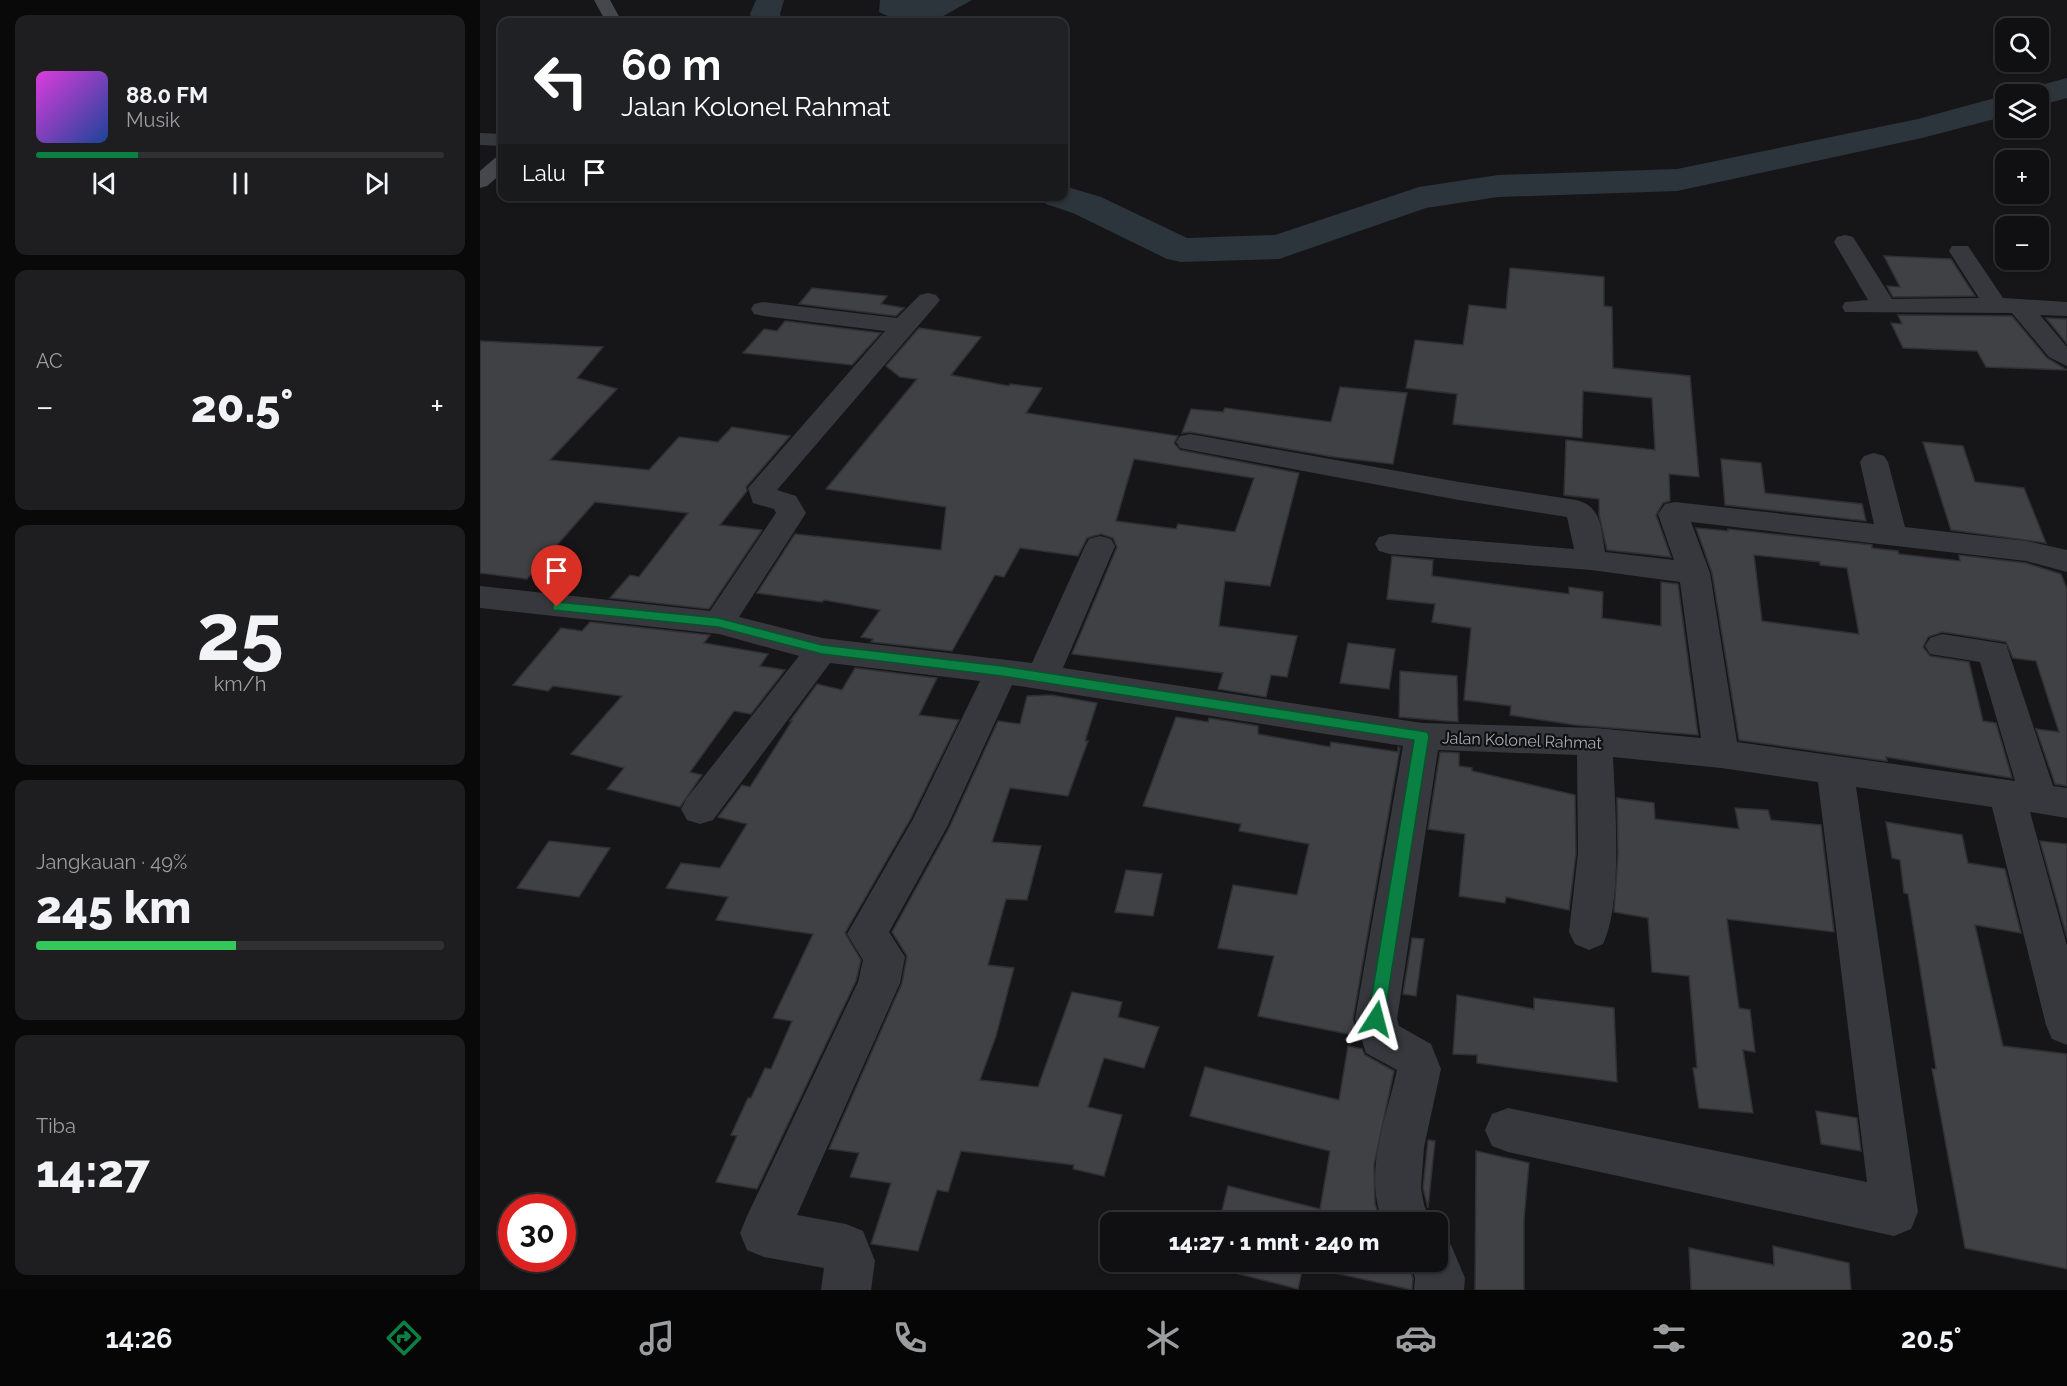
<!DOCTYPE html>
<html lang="id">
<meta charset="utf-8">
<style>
body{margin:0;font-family:Raleway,sans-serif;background:#1e1e20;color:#f1f3f6;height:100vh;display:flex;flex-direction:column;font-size:22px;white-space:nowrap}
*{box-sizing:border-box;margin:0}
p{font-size:20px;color:#9c9d9f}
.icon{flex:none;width:33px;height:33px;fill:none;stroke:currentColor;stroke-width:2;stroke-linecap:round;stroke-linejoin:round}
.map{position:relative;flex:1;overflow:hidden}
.panel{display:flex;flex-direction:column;gap:15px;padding:15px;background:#09090a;width:480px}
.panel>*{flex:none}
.guide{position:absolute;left:18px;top:18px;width:570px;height:183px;border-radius:12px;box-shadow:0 2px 4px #0004,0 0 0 2px #303032;background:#202124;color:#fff;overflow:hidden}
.buttons{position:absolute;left:1515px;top:18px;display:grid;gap:12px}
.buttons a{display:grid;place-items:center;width:54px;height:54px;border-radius:12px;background:#101012;box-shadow:0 2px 4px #0004,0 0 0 2px #303032;font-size:30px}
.speed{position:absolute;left:18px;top:1194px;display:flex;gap:12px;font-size:30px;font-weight:700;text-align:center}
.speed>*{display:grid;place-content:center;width:78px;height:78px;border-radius:50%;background:#101012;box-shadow:0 2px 4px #0004,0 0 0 2px #303032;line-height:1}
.speed .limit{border:9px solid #d22;background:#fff;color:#111}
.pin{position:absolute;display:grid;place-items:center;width:51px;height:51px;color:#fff;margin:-62px -26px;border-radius:50% 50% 50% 0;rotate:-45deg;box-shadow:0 0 6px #0007}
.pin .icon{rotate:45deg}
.me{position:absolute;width:66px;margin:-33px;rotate:9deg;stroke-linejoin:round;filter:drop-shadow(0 0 4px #0008)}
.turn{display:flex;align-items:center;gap:21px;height:126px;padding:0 24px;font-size:27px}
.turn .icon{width:78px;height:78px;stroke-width:2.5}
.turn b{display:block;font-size:42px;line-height:51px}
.then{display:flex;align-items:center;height:57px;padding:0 24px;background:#0003;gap:12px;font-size:22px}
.big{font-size:45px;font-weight:800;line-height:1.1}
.panel .widget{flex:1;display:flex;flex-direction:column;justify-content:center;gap:9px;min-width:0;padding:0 21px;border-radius:12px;background:#1e1e20}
.panel .dial{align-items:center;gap:0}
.dial b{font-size:78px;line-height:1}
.song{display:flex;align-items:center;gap:18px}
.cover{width:72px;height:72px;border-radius:9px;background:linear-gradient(135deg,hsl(300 70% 55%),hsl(220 70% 35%))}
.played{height:6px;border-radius:3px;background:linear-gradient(90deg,#0b8043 25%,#303032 25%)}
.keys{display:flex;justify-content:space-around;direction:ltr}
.heat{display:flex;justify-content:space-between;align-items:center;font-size:33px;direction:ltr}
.charge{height:9px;border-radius:4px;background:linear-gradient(90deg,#34c759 49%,#303032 0)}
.trip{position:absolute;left:620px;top:1212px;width:348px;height:60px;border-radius:12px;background:#101012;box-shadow:0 2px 4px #0004,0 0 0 2px #303032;font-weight:800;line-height:60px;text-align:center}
.dock{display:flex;height:96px;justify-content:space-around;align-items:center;background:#060607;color:#9c9d9f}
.dock .icon{width:42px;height:42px}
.dock .current{color:#0b8043}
.dock b{font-size:27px;color:#f1f3f6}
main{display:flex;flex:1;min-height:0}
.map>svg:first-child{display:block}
.water{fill:#2c353c}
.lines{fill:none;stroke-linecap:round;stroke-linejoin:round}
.river{fill:#2c353c;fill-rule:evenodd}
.building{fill:#404145;stroke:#303034;stroke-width:1.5;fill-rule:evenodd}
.street{fill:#37383d;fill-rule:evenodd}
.secondary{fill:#45474d;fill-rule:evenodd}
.route{fill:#0b8043;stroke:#07532c;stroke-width:1.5}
.labels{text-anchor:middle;stroke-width:4.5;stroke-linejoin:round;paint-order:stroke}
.street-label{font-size:16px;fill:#a8adb8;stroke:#111113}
</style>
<main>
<section class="panel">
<div class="widget">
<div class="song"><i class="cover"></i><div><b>88.0 FM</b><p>Musik</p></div></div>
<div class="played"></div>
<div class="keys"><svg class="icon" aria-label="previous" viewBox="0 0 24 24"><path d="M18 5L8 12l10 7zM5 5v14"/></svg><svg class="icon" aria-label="pause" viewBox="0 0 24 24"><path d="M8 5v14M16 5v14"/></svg><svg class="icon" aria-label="next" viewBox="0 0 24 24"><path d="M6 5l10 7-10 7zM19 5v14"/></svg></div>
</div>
<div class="widget"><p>AC</p>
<div class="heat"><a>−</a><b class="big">20.5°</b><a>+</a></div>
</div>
<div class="widget dial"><b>25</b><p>km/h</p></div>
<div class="widget"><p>Jangkauan · 49%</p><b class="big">245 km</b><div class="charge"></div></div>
<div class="widget"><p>Tiba</p><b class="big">14:27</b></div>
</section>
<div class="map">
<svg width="1587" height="1290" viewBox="0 0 1587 1290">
<rect width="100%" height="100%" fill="#161618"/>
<!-- water -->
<path class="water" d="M400,0H492C453,21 444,34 399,12Z"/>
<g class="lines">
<!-- river -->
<path class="river" d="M276,0H304L300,14L303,22H273L270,14Z
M1587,78V98L1558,106V94H1542L1546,89Z
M1526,95V116L1442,138L1197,191L1018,197L946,208L799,259L701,262L687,259L593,213L566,204L560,196H584V186L621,197L707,238L795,235L939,187L1018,175L1197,169L1438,119Z"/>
</g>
<!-- building -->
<path class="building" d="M1404,256L1471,259L1495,296L1413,297L1407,286L1420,287Z
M1030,268L1124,277V306L1132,307L1133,368L1210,376L1219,477L1189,474L1190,501L1183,503L1176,515L1191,557L1127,550L1119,515V499L1084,495L1086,440L1175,450L1172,398L1103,391L1102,438L973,424L977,394L926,388L935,340L983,345L989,305L1026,309Z
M332,288L407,296L401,304L424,308L416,316L319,304Z
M1418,315L1532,316L1567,358L1587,370L1506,367L1497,351L1423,348L1411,323L1422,324Z
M1566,318L1587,319V344Z
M305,321L401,333L372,365L263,353L284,329L297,331Z
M439,328L501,337L471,375L529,386L530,384L562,388L546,413L698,436L694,443L700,450L819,473L790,586L745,581L739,626L817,636L807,677L791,675L786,697L738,689L743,673L592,654L637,547L633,538L621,534L607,538L598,556L540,548L524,577L515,575L472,651L391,642L393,639L381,637L400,610L344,600L342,602L277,593L315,534L461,550L466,507L346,489L437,379L420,377L406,366ZM654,459L774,478L755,532L698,524L696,529L636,521Z
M0,341L123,347L97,378L137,389L70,460L169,470L199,437L238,442L252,427L310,436L266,487L267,491L240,525L282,530L229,609L130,598L150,575L159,577L208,513L115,502L47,579L0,573Z
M860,387L927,393L913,464L854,457L710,432L702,433L711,409L743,412L745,408L851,422Z
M1443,442L1483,446L1495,482L1544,488L1566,543L1471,530Z
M1241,459L1281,463L1285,493L1382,504L1386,521L1245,505Z
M1216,528L1248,531V529L1392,545V548L1418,551L1419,554L1480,561L1479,555L1546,563L1581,574L1587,589V786L1575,784L1556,729L1579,732L1556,661L1533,658L1526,642L1462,632L1448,637L1443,647L1450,656L1489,662L1503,721L1516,723L1532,778L1406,757L1407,761L1259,740L1232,573ZM1274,555L1340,562V565L1367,568L1379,634L1282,621Z
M912,556L953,560L952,576L1089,594V587L1123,592L1122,618L1181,626V582L1198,584L1218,735L1095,725L1030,715L1031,706L984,700L991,628L952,622L955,604L907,599Z
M110,622L230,635L224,643L288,654L280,666L305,670L271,714L254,711L210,772L222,775L200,807L127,789L144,768L91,754L142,696L73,686L68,691L33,685L81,628L102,631Z
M868,643L915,649L909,689L860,683Z
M375,668L457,678L439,715L479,720L431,818L365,933L381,960L376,981L277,1189L236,1182L257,1136L251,1135L268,1098H271L285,1068L291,1069L312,1021L293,1018L333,934L236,920L248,897L186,888L201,863L240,868L267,824L238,817L262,785L270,787L312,721H310L337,684L362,690Z
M920,671L977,676L978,722L919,717Z
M571,695L617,703L605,741H608L588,796L530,788L512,842L561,846L547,900L526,899L508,965L534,968L516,1036L500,1080L558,1087L592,992L642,1002L638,1017L679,1027L664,1068L624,1058L608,1107L642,1115L624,1176L593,1169L594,1165L481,1151L468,1192L457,1190L438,1251L391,1244L411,1183L370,1177L379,1153L349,1149L422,983L427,956L412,932L469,828L518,721L540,724L547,696Z
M696,717L728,722L729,718L778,726V734L850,747L851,742L918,752V747L920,748L873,1019L878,1036L778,1016L794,956L738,948L753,885L817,895L829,844L759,831L761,824L663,806Z
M960,752L979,753V766L992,768V771L1095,795L1096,853L1089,910L1026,897L1025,903L979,896L985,834L948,829Z
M1137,798L1174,803L1175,819L1259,829L1255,808L1288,810L1291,820L1341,825L1354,932L1247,919L1259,1008L1270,1010L1275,1052L1263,1050L1273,1113L1219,1108L1213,1068H1217L1209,976L1172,972L1168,918L1134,912L1138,853Z
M1406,822L1482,835L1488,863L1525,869L1541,933L1495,925L1523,1046L1587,1054V1269L1485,1248L1452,1069H1456L1428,894L1424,893L1420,860L1412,858Z
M69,841L130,848L99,897L37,888Z
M1560,841L1587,844V938Z
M646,870L682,874L673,916L635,912Z
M932,938L944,939L936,996L923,994Z
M977,995L1054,1009V998L1134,1008L1137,1082L997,1063V1055L973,1054Z
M868,1046L882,1049L885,1055L914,1071L894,1165L895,1204L901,1222H739L748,1186L840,1209L850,1151L710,1116L725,1067L859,1100Z
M1336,1111L1377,1118L1381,1151L1341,1144Z
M948,1140L955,1141L948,1208L943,1188Z
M996,1151L1049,1163L1044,1219V1290H995Z
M1293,1246L1369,1263L1371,1290H1211L1209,1248L1294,1265Z
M729,1262H918L928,1264L933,1278L932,1290L823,1266L818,1289L728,1266Z"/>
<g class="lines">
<!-- street -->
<path class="street" d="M0,133L22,134V146L0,145Z
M1365,235L1373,237L1412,299L1499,298L1469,251L1472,246H1488L1523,298L1587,302V316L1560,315L1587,347V366L1569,357L1532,313L1365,312L1362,307L1365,302L1388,300L1354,242L1357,237Z
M448,293L456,295L460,300L456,305L297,490L316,496L326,513L259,617L342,638L552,663L605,546L609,539L620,536L631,539L635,546L583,668L942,723L1115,728L1221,738L1200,582L1111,570L910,554L899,551L895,544L899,537L910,534L1094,549L1087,517L979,500L710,450L700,448L696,442L700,436L710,434L979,482L1096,500C1122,506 1121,529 1125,552L1194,560L1178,514L1185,504L1195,502L1394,524L1380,462L1384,456L1394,453L1404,456L1408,462L1425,527L1546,541L1587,550V572L1546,561L1211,522L1230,573L1257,742L1535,781L1500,662L1450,654L1445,646L1450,638L1462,634L1526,644L1573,786L1587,788V818L1550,812L1587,946V1045L1572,1039L1566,1025L1512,807L1376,787L1438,1212L1431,1229L1414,1236L1028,1152L1012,1146L1005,1130L1012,1114L1028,1108L1387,1182L1338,782L1241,768L1133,757C1135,805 1143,903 1123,944L1109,950L1095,944L1089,932L1098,853L1097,755L958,750L917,1019L919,1026L951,1044L961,1069L944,1147L941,1188L944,1205L951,1222H903C883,1173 906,1120 917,1070L886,1053L875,1019L923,746L532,685L467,827L409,932L425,957L420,983L317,1215L366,1224L383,1231L395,1261L391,1290H341L344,1268L284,1257L267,1250L260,1233L267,1216L378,982L383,960L367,934L433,819L500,681L350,663L233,820L220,824L207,820L201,809L207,798L319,656L239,634L0,608V586L230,611L296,513L294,509L273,503L268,488L405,331L283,316L274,314L271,309L274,304L283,302L417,318L440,295Z
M957,1239L971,1245L985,1278L984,1290H934L935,1278L930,1262H957Z"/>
<!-- secondary -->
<path class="secondary" d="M114,0H130L142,22H126Z
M22,156V173L7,186L0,188V171L15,158Z"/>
</g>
<!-- route -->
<path class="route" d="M77,602L238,618L342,645L522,666L947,732L949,736L903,1025L896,1027L890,1025L888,1019L934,740L522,676L342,654L238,627L73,610V603Z"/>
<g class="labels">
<!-- street labels -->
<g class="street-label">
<text transform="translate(1042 740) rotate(2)" y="6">Jalan Kolonel Rahmat</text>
</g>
</g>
</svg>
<div class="buttons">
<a><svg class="icon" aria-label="search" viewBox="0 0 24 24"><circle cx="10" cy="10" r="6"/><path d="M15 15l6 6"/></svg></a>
<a><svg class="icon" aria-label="layers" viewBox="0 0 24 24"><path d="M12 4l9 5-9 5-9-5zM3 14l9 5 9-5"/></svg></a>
<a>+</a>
<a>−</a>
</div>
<div class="speed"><div class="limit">30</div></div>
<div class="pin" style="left:77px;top:607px;background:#d93025"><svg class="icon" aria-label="arrive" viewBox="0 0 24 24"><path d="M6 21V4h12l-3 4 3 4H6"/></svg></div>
<svg class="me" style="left:896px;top:1019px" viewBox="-20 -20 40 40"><path d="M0-17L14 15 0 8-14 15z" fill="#0b8043" stroke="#fff" stroke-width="4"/></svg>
<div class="trip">14:27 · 1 mnt · 240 m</div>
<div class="guide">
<div class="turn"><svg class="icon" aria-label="left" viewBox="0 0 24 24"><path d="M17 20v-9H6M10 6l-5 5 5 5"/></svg><div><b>60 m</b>Jalan Kolonel Rahmat</div></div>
<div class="then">Lalu<svg class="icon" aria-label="arrive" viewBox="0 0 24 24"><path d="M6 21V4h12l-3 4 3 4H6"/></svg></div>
</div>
</div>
</main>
<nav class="dock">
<b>14:26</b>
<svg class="icon current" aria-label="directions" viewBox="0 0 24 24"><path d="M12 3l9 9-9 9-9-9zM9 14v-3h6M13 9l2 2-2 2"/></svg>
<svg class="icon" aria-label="music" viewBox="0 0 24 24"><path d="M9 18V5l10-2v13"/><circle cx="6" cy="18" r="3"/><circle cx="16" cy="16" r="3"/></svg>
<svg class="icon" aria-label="phone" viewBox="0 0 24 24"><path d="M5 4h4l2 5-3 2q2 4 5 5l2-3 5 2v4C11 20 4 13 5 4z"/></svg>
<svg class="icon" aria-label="climate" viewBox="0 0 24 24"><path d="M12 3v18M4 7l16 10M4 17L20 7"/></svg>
<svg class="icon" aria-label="car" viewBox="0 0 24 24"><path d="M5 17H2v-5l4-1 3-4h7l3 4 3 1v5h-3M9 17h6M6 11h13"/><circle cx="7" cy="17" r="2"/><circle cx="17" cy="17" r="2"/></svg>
<svg class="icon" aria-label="filters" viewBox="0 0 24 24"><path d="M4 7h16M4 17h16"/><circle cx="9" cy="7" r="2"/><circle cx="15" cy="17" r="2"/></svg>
<b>20.5°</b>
</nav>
